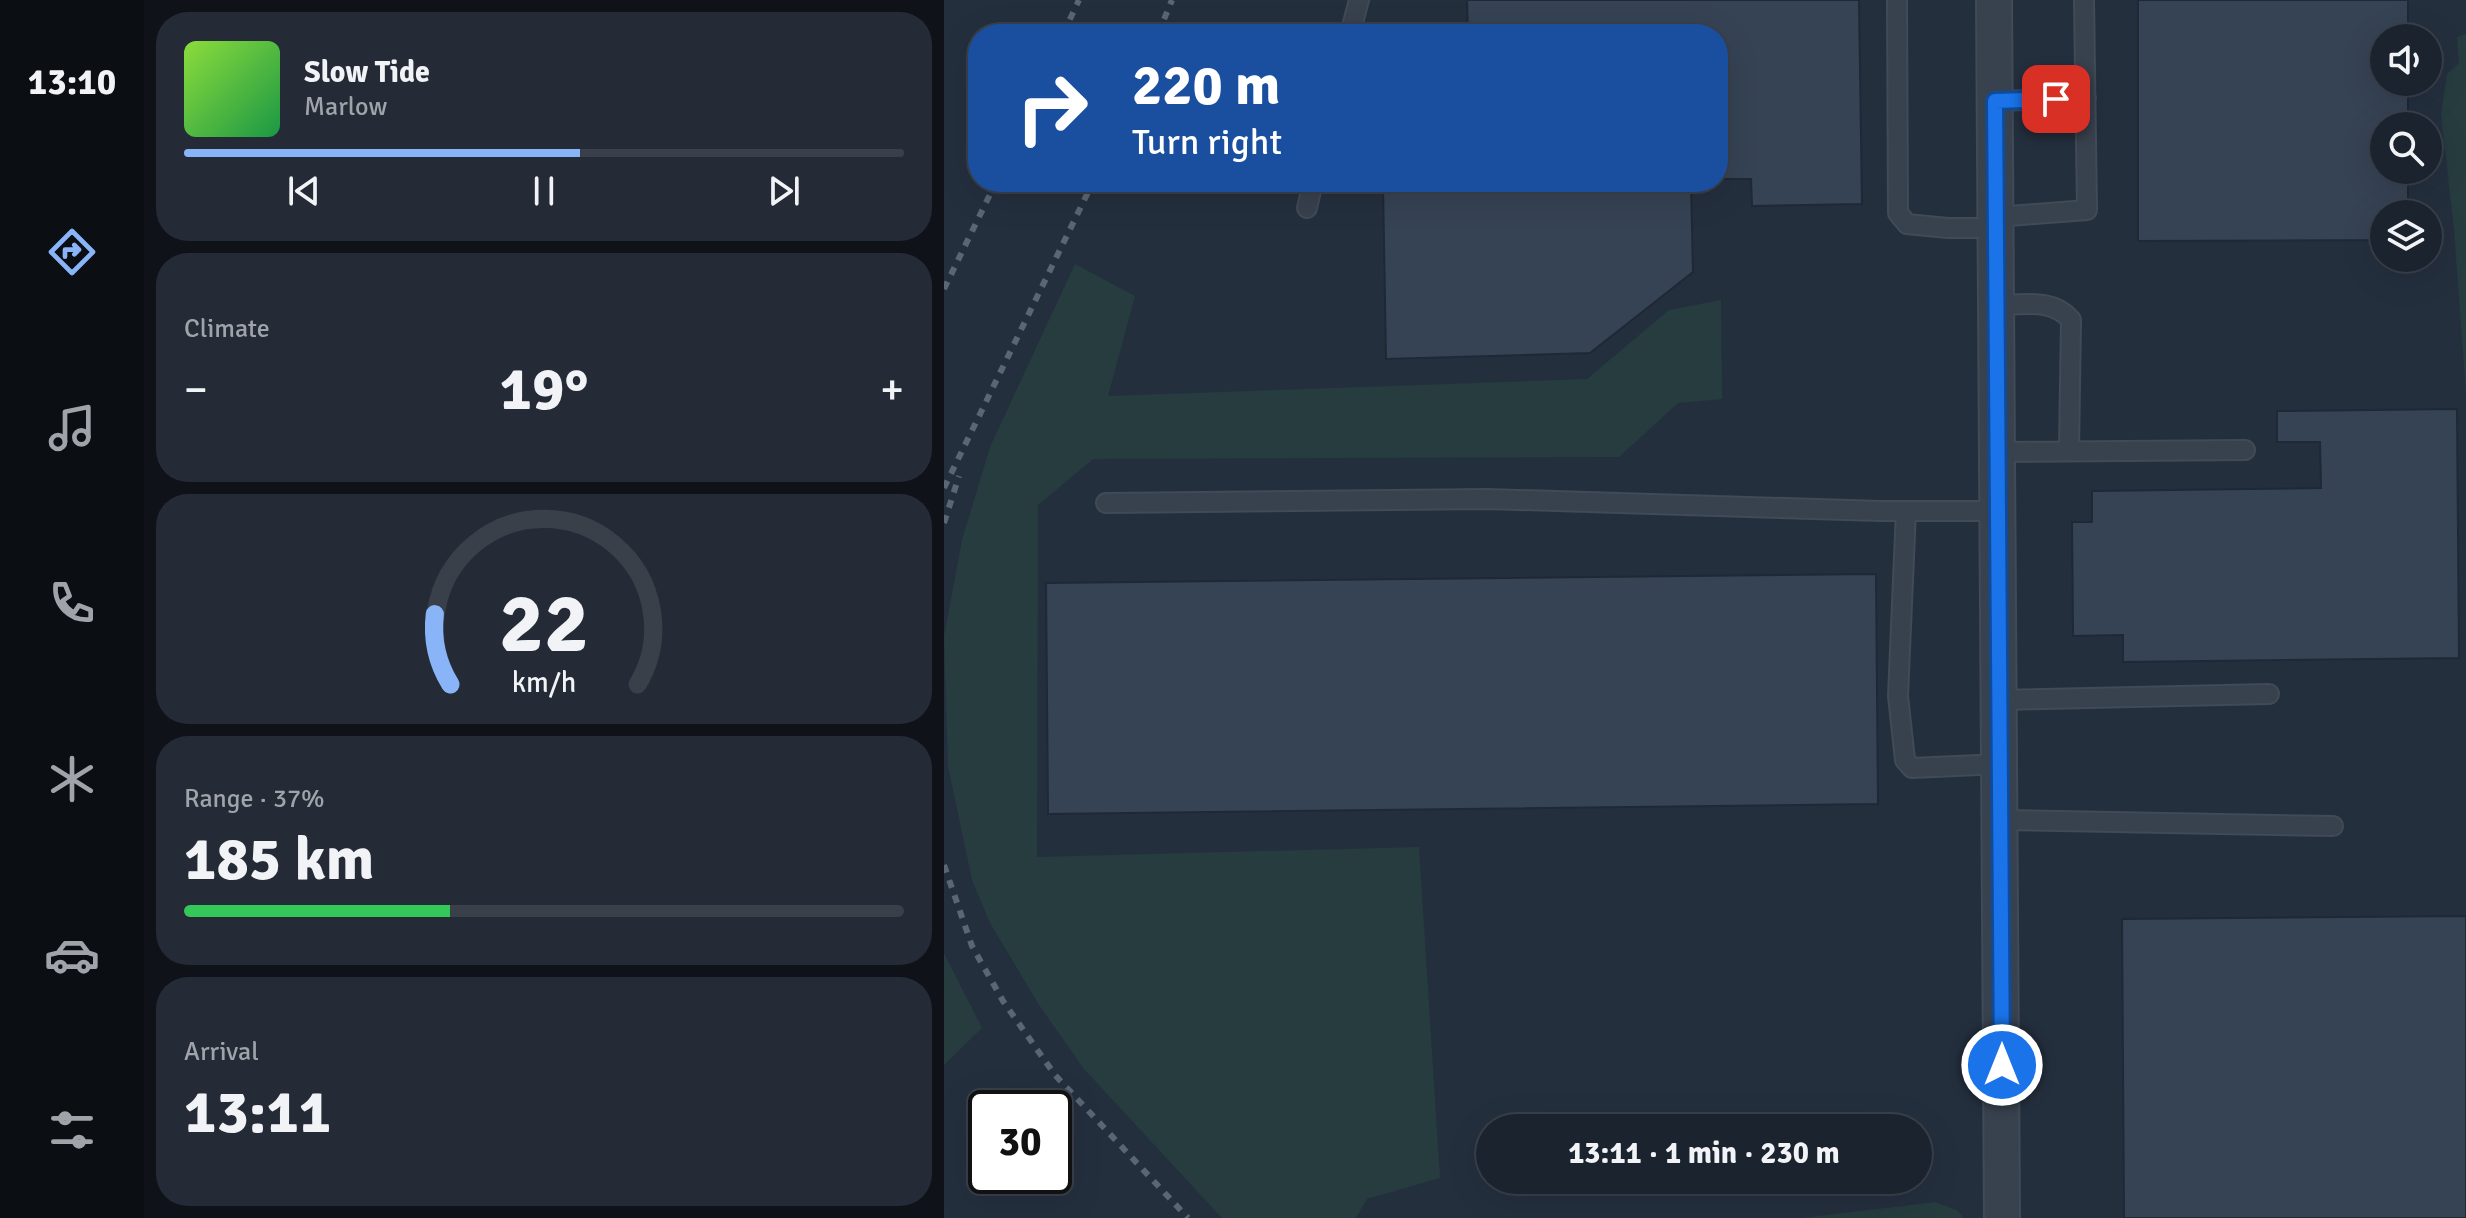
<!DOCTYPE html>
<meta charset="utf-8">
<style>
body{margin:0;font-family:Signika,sans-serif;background:#242b36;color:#f1f3f6;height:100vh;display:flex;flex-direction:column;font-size:30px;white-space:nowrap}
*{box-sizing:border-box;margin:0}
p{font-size:26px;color:#a0a4aa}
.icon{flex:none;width:44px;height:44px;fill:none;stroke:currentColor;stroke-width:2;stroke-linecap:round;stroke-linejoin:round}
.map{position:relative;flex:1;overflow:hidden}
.side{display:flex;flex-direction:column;gap:12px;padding:12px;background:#0f1319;width:800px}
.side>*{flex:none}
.top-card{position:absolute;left:24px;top:24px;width:760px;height:168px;border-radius:32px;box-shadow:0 8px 32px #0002,0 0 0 2px #39404a;background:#1a4fa0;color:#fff;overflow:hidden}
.buttons{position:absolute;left:1426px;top:24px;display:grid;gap:16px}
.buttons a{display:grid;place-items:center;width:72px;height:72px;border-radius:50%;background:#1b232e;box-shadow:0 8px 32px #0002,0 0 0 2px #39404a;font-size:40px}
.speed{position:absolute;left:24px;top:1090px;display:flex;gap:16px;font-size:40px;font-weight:700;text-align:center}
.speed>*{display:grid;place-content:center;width:104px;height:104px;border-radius:50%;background:#1b232e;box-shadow:0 8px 32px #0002,0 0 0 2px #39404a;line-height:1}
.speed .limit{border:4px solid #111;border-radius:12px;background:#fff;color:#111}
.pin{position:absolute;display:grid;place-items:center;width:68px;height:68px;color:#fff;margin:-34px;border-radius:16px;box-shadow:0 4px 12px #0006}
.me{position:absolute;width:88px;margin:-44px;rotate:0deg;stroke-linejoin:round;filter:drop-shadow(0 0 6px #0008)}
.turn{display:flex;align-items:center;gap:28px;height:168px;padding:0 32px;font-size:36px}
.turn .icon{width:104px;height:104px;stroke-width:2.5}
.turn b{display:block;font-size:56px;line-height:68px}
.big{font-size:60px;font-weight:800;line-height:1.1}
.side .widget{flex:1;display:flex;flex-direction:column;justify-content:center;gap:12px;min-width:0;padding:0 28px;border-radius:32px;background:#242b36}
.side .dial{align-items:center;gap:0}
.dial svg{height:208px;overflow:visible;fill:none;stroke:#39404a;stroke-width:7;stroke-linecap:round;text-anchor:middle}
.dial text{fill:#f1f3f6;stroke:none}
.song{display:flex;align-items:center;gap:24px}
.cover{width:96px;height:96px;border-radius:12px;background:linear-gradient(135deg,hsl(90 70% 55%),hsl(140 70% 35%))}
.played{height:8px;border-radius:4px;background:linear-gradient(90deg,#8ab4f8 55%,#39404a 55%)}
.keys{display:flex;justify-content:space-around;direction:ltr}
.heat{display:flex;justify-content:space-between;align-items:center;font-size:44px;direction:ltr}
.charge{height:12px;border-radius:6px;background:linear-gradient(90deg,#34c759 37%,#39404a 0)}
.trip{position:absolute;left:532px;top:1114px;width:456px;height:80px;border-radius:40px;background:#1b232e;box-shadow:0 8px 32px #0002,0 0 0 2px #39404a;font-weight:800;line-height:80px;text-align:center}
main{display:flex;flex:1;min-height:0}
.menu{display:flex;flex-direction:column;width:144px;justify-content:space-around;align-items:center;background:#0b0e12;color:#a0a4aa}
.menu .icon{width:56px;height:56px}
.menu .current{color:#8ab4f8}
.menu b{font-size:36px;color:#f1f3f6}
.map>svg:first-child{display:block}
.green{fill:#263c3f}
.building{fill:#364354;stroke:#1f2835;stroke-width:2}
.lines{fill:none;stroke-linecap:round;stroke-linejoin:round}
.lane-casing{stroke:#414a57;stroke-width:22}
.street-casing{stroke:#414a57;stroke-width:38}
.lane{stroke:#38414e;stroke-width:18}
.street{stroke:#38414e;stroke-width:34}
.rail{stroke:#5a6575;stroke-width:6;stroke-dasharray:8 8;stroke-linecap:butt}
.route-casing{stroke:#114b97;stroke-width:20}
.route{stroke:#1a73e8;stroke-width:14}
</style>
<main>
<nav class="menu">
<b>13:10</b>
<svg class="icon current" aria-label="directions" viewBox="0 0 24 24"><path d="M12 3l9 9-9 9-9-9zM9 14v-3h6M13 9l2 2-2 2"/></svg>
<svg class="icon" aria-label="music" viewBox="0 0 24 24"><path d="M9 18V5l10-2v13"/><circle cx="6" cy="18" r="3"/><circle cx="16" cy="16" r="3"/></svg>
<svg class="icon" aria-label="phone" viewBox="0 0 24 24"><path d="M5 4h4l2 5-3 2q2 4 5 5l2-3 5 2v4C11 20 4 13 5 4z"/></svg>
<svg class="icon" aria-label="climate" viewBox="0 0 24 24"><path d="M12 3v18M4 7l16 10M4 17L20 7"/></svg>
<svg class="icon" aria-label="car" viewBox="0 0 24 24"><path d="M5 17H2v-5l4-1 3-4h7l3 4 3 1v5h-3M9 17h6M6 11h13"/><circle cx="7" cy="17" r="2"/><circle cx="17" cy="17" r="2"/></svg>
<svg class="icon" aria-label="filters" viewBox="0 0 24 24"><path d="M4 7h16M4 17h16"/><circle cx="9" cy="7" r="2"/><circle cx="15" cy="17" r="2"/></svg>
</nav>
<section class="side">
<div class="widget">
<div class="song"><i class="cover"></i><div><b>Slow Tide</b><p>Marlow</p></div></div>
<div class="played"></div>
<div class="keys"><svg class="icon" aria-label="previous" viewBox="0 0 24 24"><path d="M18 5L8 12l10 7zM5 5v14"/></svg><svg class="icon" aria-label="pause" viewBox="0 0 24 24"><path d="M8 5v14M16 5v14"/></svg><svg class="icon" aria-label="next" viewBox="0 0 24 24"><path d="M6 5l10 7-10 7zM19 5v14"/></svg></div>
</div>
<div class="widget"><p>Climate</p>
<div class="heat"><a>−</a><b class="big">19°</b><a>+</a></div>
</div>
<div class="widget dial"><svg viewBox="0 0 100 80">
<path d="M14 69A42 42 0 1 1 86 69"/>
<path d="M14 69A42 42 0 0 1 8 42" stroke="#8ab4f8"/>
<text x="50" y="56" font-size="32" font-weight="700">22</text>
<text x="50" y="72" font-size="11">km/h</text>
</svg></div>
<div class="widget"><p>Range · 37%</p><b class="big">185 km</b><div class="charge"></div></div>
<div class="widget"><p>Arrival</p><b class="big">13:11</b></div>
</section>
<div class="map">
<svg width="1522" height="1218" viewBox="0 0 1522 1218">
<rect width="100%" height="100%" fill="#242f3e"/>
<!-- green -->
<path class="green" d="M1522,34V393L1510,230L1497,114L1503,74L1515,63L1513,37Z
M131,264L191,296L164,396L643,379L725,310L777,300L778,399L734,403L675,457L149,459L94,505L93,857L475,847L496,1178L423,1199L412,1218H278L140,1069L95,1005L46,923L28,880L4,766L0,636L18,540L46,447Z
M0,953L38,1028L0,1065Z
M992,1202L1014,1211L1020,1218H858Z"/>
<!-- building -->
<path class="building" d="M523,0H915L918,204L808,206L807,179H774V34H524Z
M1194,0H1464V38H1440V82H1464V126H1440V170H1464V214H1440V240L1194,241Z
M528,182H747L749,272L646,353L442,359L439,187L528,185Z
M1513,409L1515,658L1179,662V635L1129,636L1128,522H1148V491L1377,488L1376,442H1333V411Z
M932,574L934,804L104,814L102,583Z
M1522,916V1218H1180L1178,919Z"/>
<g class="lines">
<defs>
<path id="lane" d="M953,0L954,213L963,224L1004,228H1052
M406,34L415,0
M1051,101L1142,98
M363,208L369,182
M1052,217L1143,210L1140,0
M1053,305C1079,305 1109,298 1127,320L1125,451
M1054,452L1301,450
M162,503L544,499L936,511H1055
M962,511L954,696L961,760L968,768L1057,764
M1056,700L1325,694
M1057,820L1389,826"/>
<path id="street" d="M1050,0L1058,1218"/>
</defs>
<!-- lane casing -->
<use href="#lane" class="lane-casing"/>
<!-- street casing -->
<use href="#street" class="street-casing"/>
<!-- lane -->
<use href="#lane" class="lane"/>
<!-- street -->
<use href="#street" class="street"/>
<!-- rail -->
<path class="rail" d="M119,34L135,0
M214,34L228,0
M0,289L52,182
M0,488L149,182
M0,523L15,476
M0,865L28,946L59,1001L111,1075L244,1218"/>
</g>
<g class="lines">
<defs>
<path id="route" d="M1058,1065L1051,101L1112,99"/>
</defs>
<!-- route casing -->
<use href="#route" class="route-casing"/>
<!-- route -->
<use href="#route" class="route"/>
</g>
</svg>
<div class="buttons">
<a><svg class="icon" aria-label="sound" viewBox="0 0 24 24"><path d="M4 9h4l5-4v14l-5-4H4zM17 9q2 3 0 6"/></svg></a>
<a><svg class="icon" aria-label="search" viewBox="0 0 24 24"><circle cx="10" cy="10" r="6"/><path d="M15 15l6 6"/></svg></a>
<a><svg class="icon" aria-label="layers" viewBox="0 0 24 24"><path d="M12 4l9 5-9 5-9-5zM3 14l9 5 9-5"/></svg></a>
</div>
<div class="speed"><div class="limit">30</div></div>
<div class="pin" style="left:1112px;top:99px;background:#d93025"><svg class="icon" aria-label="arrive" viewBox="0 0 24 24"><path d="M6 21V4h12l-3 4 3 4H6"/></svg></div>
<svg class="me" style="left:1058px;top:1065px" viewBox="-20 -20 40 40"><circle r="17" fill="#1a73e8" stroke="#fff" stroke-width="3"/><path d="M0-11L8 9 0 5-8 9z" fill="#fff"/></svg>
<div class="trip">13:11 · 1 min · 230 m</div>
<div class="top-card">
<div class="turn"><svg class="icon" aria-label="right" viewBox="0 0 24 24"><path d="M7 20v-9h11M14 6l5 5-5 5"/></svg><div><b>220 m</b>Turn right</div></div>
</div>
</div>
</main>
